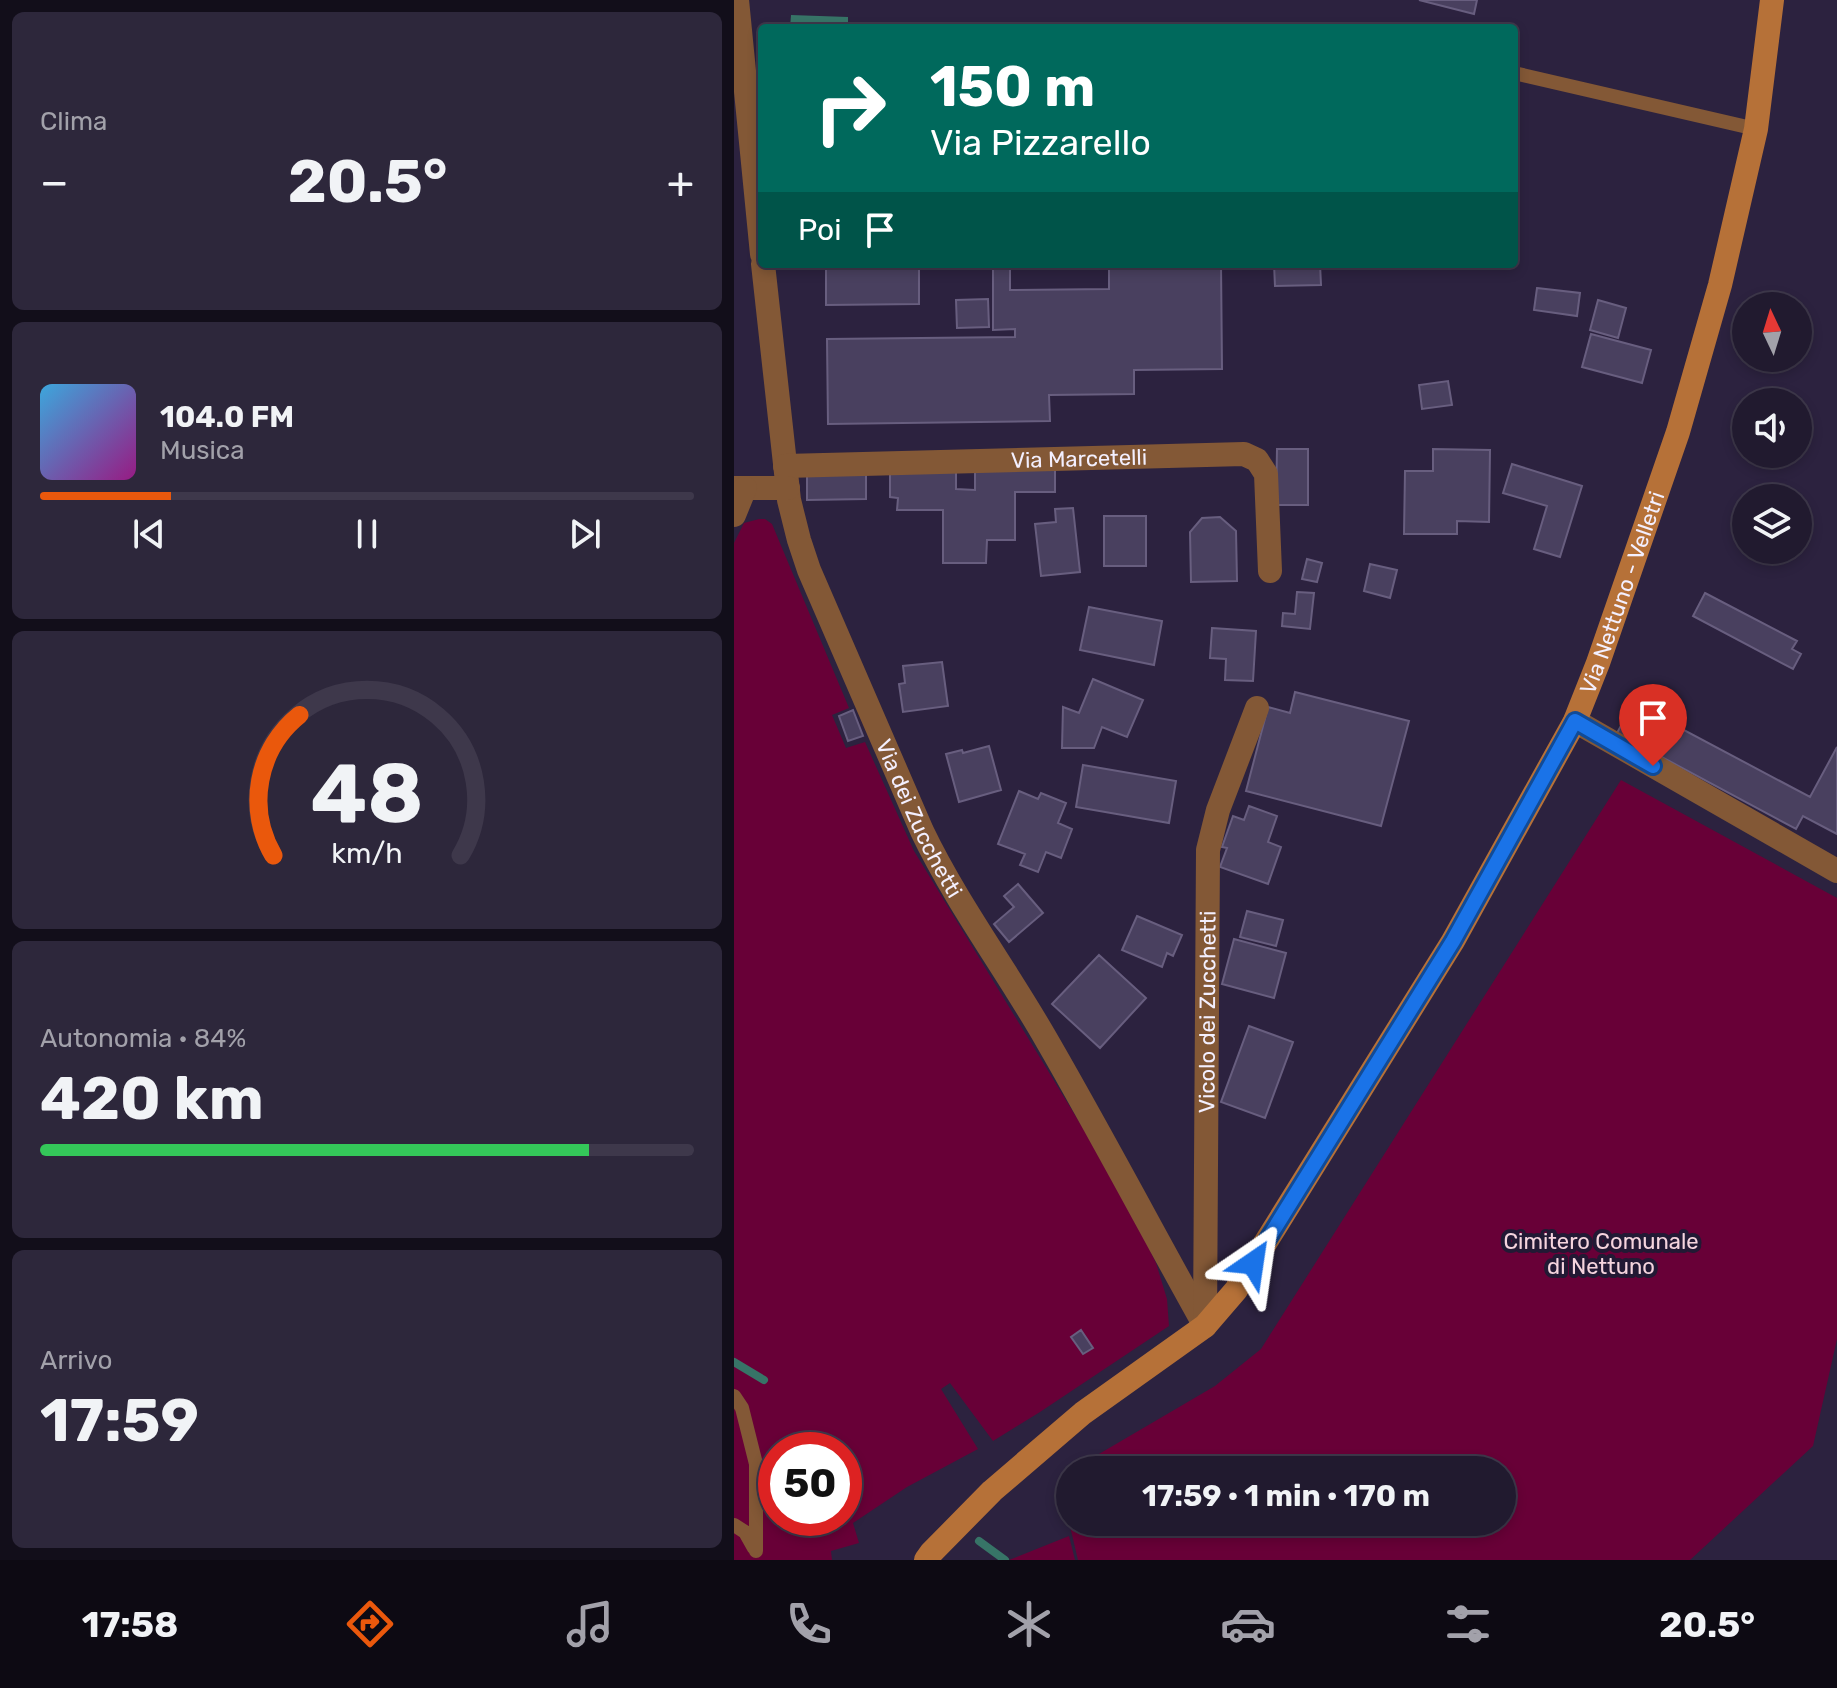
<!DOCTYPE html>
<html lang="it">
<meta charset="utf-8">
<style>
body{margin:0;font-family:Rubik,sans-serif;background:#2d273b;color:#f1f3f6;height:100vh;display:flex;flex-direction:column;font-size:30px;white-space:nowrap}
*{box-sizing:border-box;margin:0}
p{font-size:26px;color:#a2a1aa}
.icon{flex:none;width:44px;height:44px;fill:none;stroke:currentColor;stroke-width:2;stroke-linecap:round;stroke-linejoin:round}
.map{position:relative;flex:1;overflow:hidden}
.details{display:flex;flex-direction:column;gap:12px;padding:12px;background:#120e1a;width:734px}
.details>*{flex:none}
.banner{position:absolute;left:24px;top:24px;width:760px;height:244px;border-radius:8px;box-shadow:0 4px 12px #0003,0 0 0 2px #3e384b;background:#00695c;color:#fff;overflow:hidden}
.needle{width:52px;rotate:356deg}
.tools{position:absolute;left:998px;top:292px;display:grid;gap:16px}
.tools a{display:grid;place-items:center;width:80px;height:80px;border-radius:50%;background:#211a2f;box-shadow:0 4px 12px #0003,0 0 0 2px #3e384b;font-size:40px}
.speed{position:absolute;left:24px;top:1432px;display:flex;gap:16px;font-size:40px;font-weight:700;text-align:center}
.speed>*{display:grid;place-content:center;width:104px;height:104px;border-radius:50%;background:#211a2f;box-shadow:0 4px 12px #0003,0 0 0 2px #3e384b;line-height:1}
.speed .limit{border:12px solid #d22;background:#fff;color:#111}
.pin{position:absolute;display:grid;place-items:center;width:68px;height:68px;color:#fff;margin:-82px -34px;border-radius:50% 50% 50% 0;rotate:-45deg;box-shadow:0 0 8px #0007}
.pin .icon{rotate:45deg}
.me{position:absolute;width:88px;margin:-44px;rotate:32deg;stroke-linejoin:round;filter:drop-shadow(0 0 6px #0008)}
.turn{display:flex;align-items:center;gap:28px;height:168px;padding:0 40px;font-size:36px}
.turn .icon{width:104px;height:104px;stroke-width:2.5}
.turn b{display:block;font-size:56px;line-height:68px}
.then{display:flex;align-items:center;height:76px;padding:0 40px;background:#0003;gap:16px;font-size:30px}
.big{font-size:60px;font-weight:700;line-height:1.1}
.details .tile{flex:1;display:flex;flex-direction:column;justify-content:center;gap:12px;min-width:0;padding:0 28px;border-radius:12px;background:#2d273b}
.details .dial{align-items:center;gap:0}
.dial svg{height:208px;overflow:visible;fill:none;stroke:#3e384b;stroke-width:7;stroke-linecap:round;text-anchor:middle}
.dial text{fill:#f1f3f6;stroke:none}
.song{display:flex;align-items:center;gap:24px}
.cover{width:96px;height:96px;border-radius:12px;background:linear-gradient(135deg,hsl(200 70% 55%),hsl(310 70% 35%))}
.played{height:8px;border-radius:4px;background:linear-gradient(90deg,#ea580c 20%,#3e384b 20%)}
.keys{display:flex;justify-content:space-around;direction:ltr}
.heat{display:flex;justify-content:space-between;align-items:center;font-size:44px;direction:ltr}
.charge{height:12px;border-radius:6px;background:linear-gradient(90deg,#34c759 84%,#3e384b 0)}
.trip{position:absolute;left:322px;top:1456px;width:460px;height:80px;border-radius:40px;background:#211a2f;box-shadow:0 4px 12px #0003,0 0 0 2px #3e384b;font-weight:700;line-height:80px;text-align:center}
.tab-bar{display:flex;height:128px;justify-content:space-around;align-items:center;background:#0d0a13;color:#a2a1aa}
.tab-bar .icon{width:56px;height:56px}
.tab-bar .selected{color:#ea580c}
.tab-bar b{font-size:36px;color:#f1f3f6}
main{display:flex;flex:1;min-height:0}
.map>svg:first-child{display:block}
.green{fill:#680037;fill-rule:evenodd}
.water{fill:#377467}
.lines{fill:none;stroke-linecap:round;stroke-linejoin:round}
.stream{stroke:#377467;stroke-width:8}
.building{fill:#49405f;stroke:#685e7f;stroke-width:2}
.lane{stroke:#835836;stroke-width:14}
.street{stroke:#835836;stroke-width:24}
.secondary{stroke:#b67138;stroke-width:24}
.route-casing{stroke:#114b97;stroke-width:20}
.route{stroke:#1a73e8;stroke-width:14}
.labels{text-anchor:middle;stroke-width:8;stroke-linejoin:round;paint-order:stroke}
.street-label{font-size:22px;fill:#f3effe;stroke:#221934}
.park-label{font-size:22px;fill:#f5d4de;stroke:#221934}
</style>
<main>
<section class="details">
<div class="tile"><p>Clima</p>
<div class="heat"><a>−</a><b class="big">20.5°</b><a>+</a></div>
</div>
<div class="tile">
<div class="song"><i class="cover"></i><div><b>104.0 FM</b><p>Musica</p></div></div>
<div class="played"></div>
<div class="keys"><svg class="icon" aria-label="previous" viewBox="0 0 24 24"><path d="M18 5L8 12l10 7zM5 5v14"/></svg><svg class="icon" aria-label="pause" viewBox="0 0 24 24"><path d="M8 5v14M16 5v14"/></svg><svg class="icon" aria-label="next" viewBox="0 0 24 24"><path d="M6 5l10 7-10 7zM19 5v14"/></svg></div>
</div>
<div class="tile dial"><svg viewBox="0 0 100 80">
<path d="M14 69A42 42 0 1 1 86 69"/>
<path d="M14 69A42 42 0 0 1 24 15" stroke="#ea580c"/>
<text x="50" y="56" font-size="32" font-weight="700">48</text>
<text x="50" y="72" font-size="11">km/h</text>
</svg></div>
<div class="tile"><p>Autonomia · 84%</p><b class="big">420 km</b><div class="charge"></div></div>
<div class="tile"><p>Arrivo</p><b class="big">17:59</b></div>
</section>
<div class="map">
<svg width="1103" height="1560" viewBox="0 0 1103 1560">
<rect width="100%" height="100%" fill="#2c223f"/>
<!-- green -->
<path class="green" d="M25,519H31L38,524L115,708L98,715L112,748L131,742L180,851L383,1184L398,1213L422,1263L433,1299L435,1326L306,1412L259,1441L216,1383L207,1389L244,1449L173,1487L119,1523L125,1543L97,1551L98,1560H0V543L10,523ZM42,1450H110V1518H42Z
M887,780L1103,898V1339L1079,1446L956,1560H344L335,1522L336,1521L768,1522V1470H355L353,1461L481,1386L527,1349Z
M335,1536L341,1560H275Z"/>
<!-- water -->
<path class="water" d="M57,15L114,17V28H56Z"/>
<g class="lines">
<!-- stream -->
<path class="stream" d="M0,1362L30,1380
M245,1541L271,1560"/>
</g>
<!-- building -->
<path class="building" d="M685,0H743L740,14Z
M92,264H185V304L92,305Z
M259,264H276V290L375,289V264H487L488,369L400,370V394L315,395L316,421L94,424L93,339L281,337V329L259,330Z
M540,264H586L587,285L541,286Z
M803,288L846,293L843,316L800,310Z
M254,299L255,327L223,328L222,300Z
M864,300L892,308L884,338L856,330Z
M857,334L917,350L908,383L848,367Z
M714,381L718,405L688,409L685,385Z
M543,449H574V505H542Z
M699,449L756,450L755,522L723,521V534H670L671,471H699Z
M778,464L848,486L826,557L800,549L813,506L769,493Z
M241,469L321,470V492H281V540H253L252,563H209V510H163L164,498L156,497V471H222V489L241,490Z
M73,473H132V499L73,500Z
M339,508L346,572L307,576L301,524L322,522L321,509Z
M370,516H412V566H370Z
M486,517L502,531L503,581L457,582L456,532L468,518Z
M573,559L588,563L583,582L568,579Z
M636,564L663,570L656,598L630,591Z
M563,592L580,593L576,629L548,626L549,613L561,614Z
M971,593L1063,641L1058,649L1067,654L1059,669L959,616Z
M355,607L428,621L420,665L346,650Z
M478,628L522,631L519,681L491,680L492,659L476,658Z
M208,662L214,706L169,712L165,684L171,683L169,666Z
M359,679L409,700L393,737L368,727L360,748H328L329,707L345,713Z
M561,692L675,721L647,826L512,791L534,707L556,713Z
M899,703L1076,797L1103,747V834L1069,816L1062,829L883,733Z
M119,710L129,736L114,741L105,716Z
M255,746L267,790L225,802L212,754L228,750L229,753Z
M349,765L442,781L435,823L342,807Z
M285,791L304,799L307,793L332,803L324,823L338,829L327,858L312,852L304,872L286,865L291,854L264,844Z
M515,806L543,816L534,842L547,847L534,884L486,867L493,848L488,847L499,816L510,820Z
M284,884L309,913L275,942L260,924L280,907L270,896Z
M513,911L549,920L542,946L506,937Z
M403,916L448,935L439,956L433,953L428,967L388,950Z
M500,939L552,953L540,998L488,984Z
M365,955L412,998L366,1048L318,1004Z
M515,1026L559,1042L531,1118L487,1102Z
M347,1330L359,1348L349,1354L337,1337Z"/>
<g class="lines">
<!-- lane -->
<path class="lane" d="M780,73L1022,129
M0,1396L8,1408L22,1464V1551
M0,1525L11,1532L20,1548"/>
<!-- street -->
<g class="street">
<path d="M3,0L28,254"/>
<path id="s1" d="M29,264L55,500L65,540L75,570L188,831C223,904 272,969 312,1039C367,1134 418,1231 471,1326"/>
<path id="s2" d="M51,466L510,454L523,460L532,474L536,571"/>
<path d="M0,488H54"/>
<path d="M0,515L11,488"/>
<path d="M841,721L1103,871"/>
<path id="s3" d="M471,1324L474,850L484,810L523,708"/>
</g>
<!-- secondary -->
<path class="secondary" id="s4" d="M192,1560L197,1553L258,1491L349,1413L471,1326L502,1290L719,941L841,721L864,663L944,432L986,285L1022,129L1038,0"/>
</g>
<g class="lines">
<defs>
<path id="route" d="M519,1263L719,941L841,721L919,766"/>
</defs>
<!-- route casing -->
<use href="#route" class="route-casing"/>
<!-- route -->
<use href="#route" class="route"/>
</g>
<g class="labels">
<!-- street labels -->
<g class="street-label">
<text dy="8" stroke="none"><textPath href="#s2" startOffset="294">Via Marcetelli</textPath></text>
<text dy="8" stroke="none"><textPath href="#s4" startOffset="1212">Via Nettuno - Velletri</textPath></text>
<text dy="8" stroke="none"><textPath href="#s1" startOffset="582">Via dei Zucchetti</textPath></text>
<text dy="8" stroke="none"><textPath href="#s3" startOffset="312">Vicolo dei Zucchetti</textPath></text>
</g>
<!-- park labels -->
<g class="park-label">
<text x="867" y="1249">Cimitero Comunale<tspan x="867" dy="25">di Nettuno</tspan></text>
</g>
</g>
</svg>
<div class="tools">
<a><svg class="needle" viewBox="-14 -14 28 28"><path d="M0-13l5 13h-10z" fill="#e53935"/><path d="M0 13l5-13h-10z" fill="#a2a1aa"/></svg></a>
<a><svg class="icon" aria-label="sound" viewBox="0 0 24 24"><path d="M4 9h4l5-4v14l-5-4H4zM17 9q2 3 0 6"/></svg></a>
<a><svg class="icon" aria-label="layers" viewBox="0 0 24 24"><path d="M12 4l9 5-9 5-9-5zM3 14l9 5 9-5"/></svg></a>
</div>
<div class="speed"><div class="limit">50</div></div>
<div class="pin" style="left:919px;top:766px;background:#d93025"><svg class="icon" aria-label="arrive" viewBox="0 0 24 24"><path d="M6 21V4h12l-3 4 3 4H6"/></svg></div>
<svg class="me" style="left:519px;top:1263px" viewBox="-20 -20 40 40"><path d="M0-17L14 15 0 8-14 15z" fill="#1a73e8" stroke="#fff" stroke-width="4"/></svg>
<div class="trip">17:59 · 1 min · 170 m</div>
<div class="banner">
<div class="turn"><svg class="icon" aria-label="right" viewBox="0 0 24 24"><path d="M7 20v-9h11M14 6l5 5-5 5"/></svg><div><b>150 m</b>Via Pizzarello</div></div>
<div class="then">Poi<svg class="icon" aria-label="arrive" viewBox="0 0 24 24"><path d="M6 21V4h12l-3 4 3 4H6"/></svg></div>
</div>
</div>
</main>
<nav class="tab-bar">
<b>17:58</b>
<svg class="icon selected" aria-label="directions" viewBox="0 0 24 24"><path d="M12 3l9 9-9 9-9-9zM9 14v-3h6M13 9l2 2-2 2"/></svg>
<svg class="icon" aria-label="music" viewBox="0 0 24 24"><path d="M9 18V5l10-2v13"/><circle cx="6" cy="18" r="3"/><circle cx="16" cy="16" r="3"/></svg>
<svg class="icon" aria-label="phone" viewBox="0 0 24 24"><path d="M5 4h4l2 5-3 2q2 4 5 5l2-3 5 2v4C11 20 4 13 5 4z"/></svg>
<svg class="icon" aria-label="climate" viewBox="0 0 24 24"><path d="M12 3v18M4 7l16 10M4 17L20 7"/></svg>
<svg class="icon" aria-label="car" viewBox="0 0 24 24"><path d="M5 17H2v-5l4-1 3-4h7l3 4 3 1v5h-3M9 17h6M6 11h13"/><circle cx="7" cy="17" r="2"/><circle cx="17" cy="17" r="2"/></svg>
<svg class="icon" aria-label="filters" viewBox="0 0 24 24"><path d="M4 7h16M4 17h16"/><circle cx="9" cy="7" r="2"/><circle cx="15" cy="17" r="2"/></svg>
<b>20.5°</b>
</nav>
